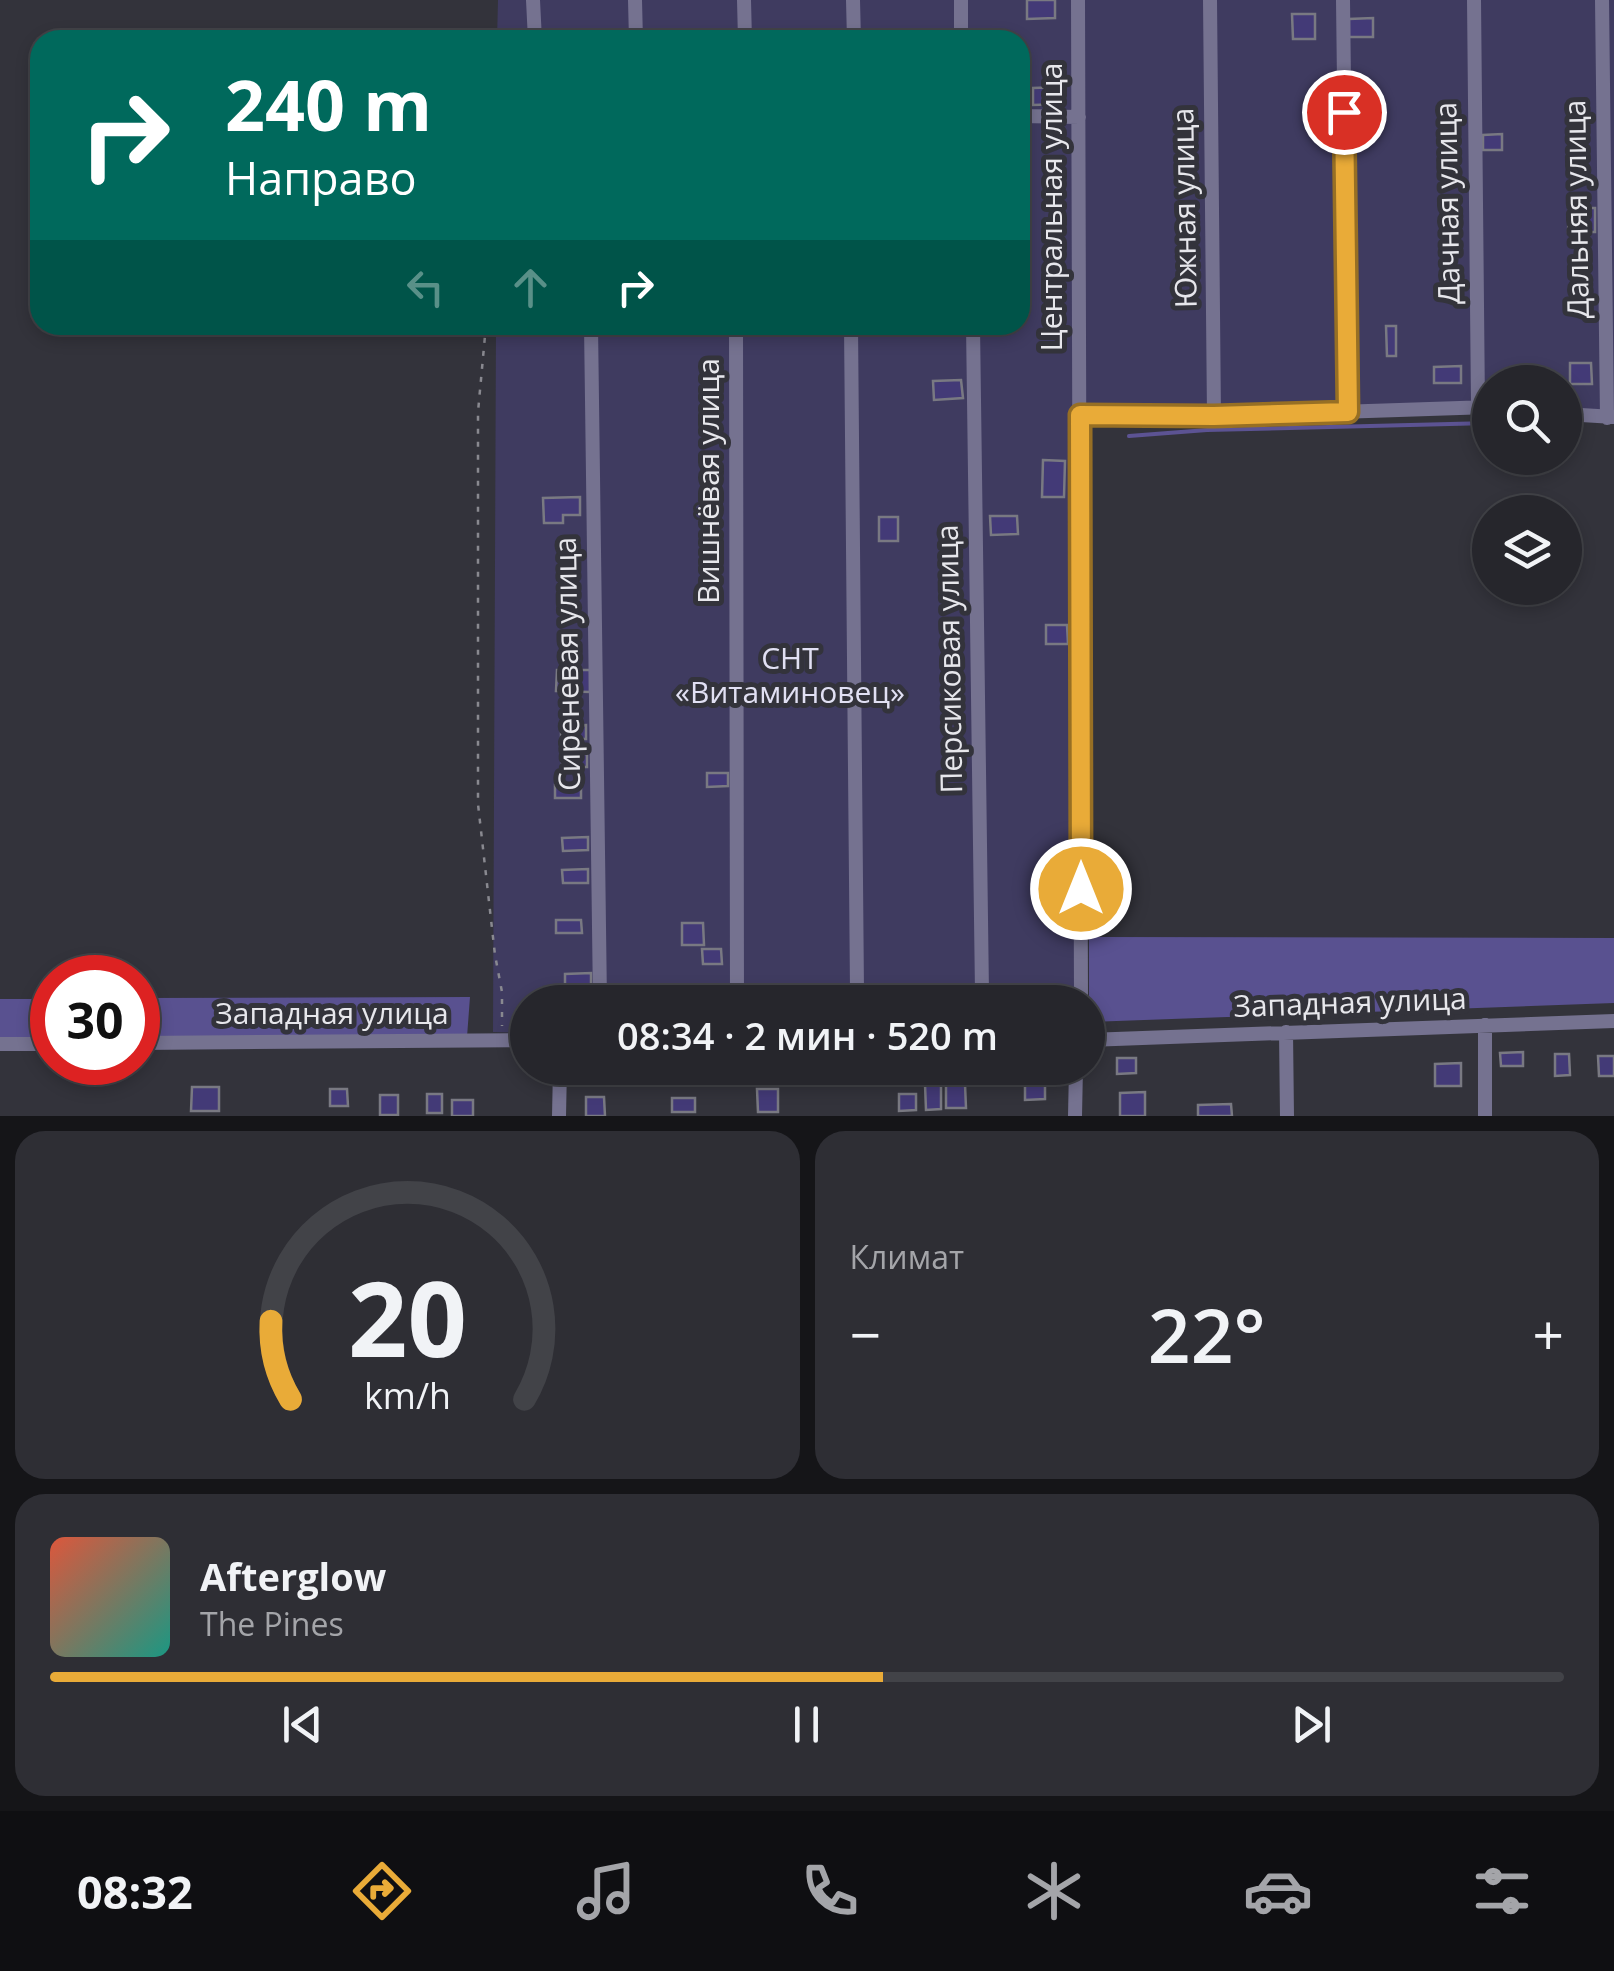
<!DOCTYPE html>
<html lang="ru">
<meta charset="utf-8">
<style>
body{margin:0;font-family:"Open Sans",sans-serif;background:#2e2e34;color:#f1f3f6;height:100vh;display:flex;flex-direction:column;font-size:38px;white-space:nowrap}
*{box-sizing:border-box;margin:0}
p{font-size:32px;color:#a4a5a9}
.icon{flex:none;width:55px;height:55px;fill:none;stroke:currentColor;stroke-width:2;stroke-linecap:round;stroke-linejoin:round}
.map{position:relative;height:1116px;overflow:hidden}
.side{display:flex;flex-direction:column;gap:15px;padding:15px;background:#151518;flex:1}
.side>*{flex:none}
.guide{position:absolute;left:30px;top:30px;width:1000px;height:305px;border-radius:30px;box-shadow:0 5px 15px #0003,0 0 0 2px #424348;background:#00695c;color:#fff;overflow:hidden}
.tools{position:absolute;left:1472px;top:365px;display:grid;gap:20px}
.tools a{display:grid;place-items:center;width:110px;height:110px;border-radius:50%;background:#26262c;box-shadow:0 5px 15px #0003,0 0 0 2px #424348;font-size:50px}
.speed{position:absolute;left:30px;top:955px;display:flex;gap:20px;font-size:50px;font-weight:700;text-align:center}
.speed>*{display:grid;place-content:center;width:130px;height:130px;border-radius:50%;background:#26262c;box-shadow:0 5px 15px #0003,0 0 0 2px #424348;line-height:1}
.speed .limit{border:15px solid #d22;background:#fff;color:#111}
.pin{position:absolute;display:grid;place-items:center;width:85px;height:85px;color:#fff;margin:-42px;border:5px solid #fff;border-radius:50%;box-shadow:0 2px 10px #0007}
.me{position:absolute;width:110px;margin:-55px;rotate:0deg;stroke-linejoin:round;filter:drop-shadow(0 0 8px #0008)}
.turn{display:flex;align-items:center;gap:35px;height:210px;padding:0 30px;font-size:45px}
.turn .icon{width:130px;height:130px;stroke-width:2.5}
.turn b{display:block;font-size:70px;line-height:85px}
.lanes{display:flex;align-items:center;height:95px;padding:0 30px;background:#0003;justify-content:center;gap:50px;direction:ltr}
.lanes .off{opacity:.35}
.big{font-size:75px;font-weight:600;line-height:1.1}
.side .widget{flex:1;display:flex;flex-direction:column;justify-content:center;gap:15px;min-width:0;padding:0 35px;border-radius:30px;background:#2e2e34}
.side .dial{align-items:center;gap:0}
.dial svg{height:260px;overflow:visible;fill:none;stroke:#424348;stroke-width:7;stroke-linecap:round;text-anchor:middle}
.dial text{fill:#f1f3f6;stroke:none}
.song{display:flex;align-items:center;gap:30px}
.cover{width:120px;height:120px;border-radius:15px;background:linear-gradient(135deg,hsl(10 70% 55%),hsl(170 70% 35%))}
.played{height:10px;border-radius:5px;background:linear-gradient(90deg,#e9ab38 55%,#424348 55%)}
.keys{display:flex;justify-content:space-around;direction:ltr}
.heat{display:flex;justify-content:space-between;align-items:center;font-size:55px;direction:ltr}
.side .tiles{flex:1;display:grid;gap:15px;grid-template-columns:1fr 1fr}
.widget:last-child{grid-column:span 2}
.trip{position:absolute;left:510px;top:985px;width:595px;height:100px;border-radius:50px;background:#26262c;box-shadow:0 5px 15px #0003,0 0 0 2px #424348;font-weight:600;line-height:100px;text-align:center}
.tabs{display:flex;height:160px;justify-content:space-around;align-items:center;background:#0f0f12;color:#a4a5a9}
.tabs .icon{width:70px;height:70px}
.tabs .selected{color:#e9ab38}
.tabs b{font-size:45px;color:#f1f3f6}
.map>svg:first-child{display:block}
.green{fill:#3f3b60}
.forest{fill:#595190}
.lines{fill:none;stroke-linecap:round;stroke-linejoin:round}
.stream{stroke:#5c5393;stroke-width:4}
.building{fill:#433a77;stroke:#797982;stroke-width:2.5}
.path{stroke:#898990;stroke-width:2.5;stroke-dasharray:5 8;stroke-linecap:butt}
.minor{stroke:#757290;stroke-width:14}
.route-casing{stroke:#976f24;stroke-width:25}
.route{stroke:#e9ab38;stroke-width:18}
.labels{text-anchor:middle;stroke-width:10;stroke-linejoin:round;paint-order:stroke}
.street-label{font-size:30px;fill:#e7e7ec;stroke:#33333b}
.park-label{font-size:30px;fill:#e1e0f3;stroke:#33333b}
</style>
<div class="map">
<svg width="1614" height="1116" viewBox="0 0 1614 1116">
<rect width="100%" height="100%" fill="#33333b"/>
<!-- green -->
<path class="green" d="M498,0H1072L1079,428H1090L1082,1002H528L527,1033L493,1032L496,325H1020V40H497Z
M1078,0H1614V417L1565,414V382H1490V407L1080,415Z"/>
<!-- forest -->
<path class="forest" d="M1089,937L1614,938V1003L1089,1022Z
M470,997L467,1037L138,1039V998Z
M0,999H52V1039H0Z"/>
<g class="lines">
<!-- stream -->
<path class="stream" d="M1565,422H1579
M1129,436L1207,430L1490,423"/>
</g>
<!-- building -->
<path class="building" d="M1027,0H1055V18L1027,19Z
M1292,14H1315V39H1293Z
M1373,18V37H1349V19Z
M1061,87V104L1033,105V88Z
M1502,134V150H1483V135Z
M1569,208H1595V232H1568Z
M1386,326H1396V356H1387Z
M1570,363H1591L1592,384H1570Z
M1461,366V383H1434V367Z
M961,380L963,398L934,400L933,381Z
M1043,460L1065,461L1064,497H1042Z
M580,497V515H563V523H544L543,498Z
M990,516H1017L1018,534L991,535Z
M879,517H898V541H879Z
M1046,625H1067L1068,644H1046Z
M557,670H590V692L556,691Z
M586,725V739H561V726Z
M562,754H587V767H562Z
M707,773H728V786L707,787Z
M555,785H581V798H555Z
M588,837V850L563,851L562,838Z
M588,869V883H563L562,870Z
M556,920H581L582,933H556Z
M682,923H703L704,945H682Z
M702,949H721L722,964H703Z
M591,973V987H565V974Z
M1523,1052V1066H1501L1500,1053Z
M1555,1054H1569L1570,1075L1555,1076Z
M1598,1056H1614V1076H1599Z
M1117,1058H1136V1073L1117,1074Z
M1461,1063V1086H1435V1064Z
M1025,1082H1045V1099L1025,1100Z
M925,1084H941V1109L926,1110Z
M965,1084L966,1108H946V1085Z
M192,1087H219V1111H191Z
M330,1089H347L348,1106H330Z
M757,1089H778V1112H758Z
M1145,1092V1116H1120V1093Z
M427,1094H442V1113H427Z
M899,1094H916V1110L899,1111Z
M380,1095H398V1115H380Z
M586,1097H604L605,1116H586Z
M672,1098H695V1112H672Z
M452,1100H473V1116H452Z
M1231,1104L1232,1116H1198V1105Z"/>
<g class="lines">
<!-- path -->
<path class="path" d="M486,325L478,412V804L495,955L502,992V1026
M869,992L966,993
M749,996L841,992"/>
<!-- minor -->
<path class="minor" d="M533,0L535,40
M635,0L636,40
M744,0L745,40
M853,0L854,40
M961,0V40
M1078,0L1081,1002
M1210,0L1214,416
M1343,0L1348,413
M1474,0L1478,406
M1602,0L1607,418
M1020,116L1079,117
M591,325L600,1002
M736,325L737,1002
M851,325L857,991
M973,325L982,993
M1565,414L1614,417
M1080,415L1214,416L1490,407
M1485,1025V1116
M1286,1032L1287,1116
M1088,1040L1614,1021
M138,1043L528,1040
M0,1044H52
M559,1116L560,1068
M1075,1116L1076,1068"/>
</g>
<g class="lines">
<defs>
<path id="route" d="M1081,889L1080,415L1214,416L1348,412L1344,112"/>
</defs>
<!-- route casing -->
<use href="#route" class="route-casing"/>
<!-- route -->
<use href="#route" class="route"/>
</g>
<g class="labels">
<!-- street labels -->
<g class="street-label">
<text transform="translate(1448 203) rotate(-91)" y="10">Дачная улица</text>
<text transform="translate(1052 207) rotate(-90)" y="10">Центральная улица</text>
<text transform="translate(1185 208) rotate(-91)" y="10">Южная улица</text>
<text transform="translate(1577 209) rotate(-91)" y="10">Дальняя улица</text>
<text transform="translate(709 481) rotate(-90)" y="10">Вишнёвая улица</text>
<text transform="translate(950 659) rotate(-91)" y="10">Персиковая улица</text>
<text transform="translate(568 664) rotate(-91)" y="10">Сиреневая улица</text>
<text transform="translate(1350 1003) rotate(-2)" y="10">Западная улица</text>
<text x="332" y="1024">Западная улица</text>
</g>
<!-- park labels -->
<g class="park-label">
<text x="790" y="669">СНТ<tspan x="790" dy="34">«Витаминовец»</tspan></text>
</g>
</g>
</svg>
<div class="tools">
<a><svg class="icon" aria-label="search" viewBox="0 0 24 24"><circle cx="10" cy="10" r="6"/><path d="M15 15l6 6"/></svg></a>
<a><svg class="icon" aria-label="layers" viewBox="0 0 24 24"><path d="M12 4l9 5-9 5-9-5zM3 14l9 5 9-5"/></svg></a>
</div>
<div class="speed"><div class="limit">30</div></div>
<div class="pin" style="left:1344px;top:112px;background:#d93025"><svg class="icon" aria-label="arrive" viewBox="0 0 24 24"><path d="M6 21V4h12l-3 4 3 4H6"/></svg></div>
<svg class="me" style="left:1081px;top:889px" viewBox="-20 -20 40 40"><circle r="17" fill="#e9ab38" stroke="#fff" stroke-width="3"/><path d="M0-11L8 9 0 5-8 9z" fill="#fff"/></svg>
<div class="trip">08:34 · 2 мин · 520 m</div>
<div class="guide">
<div class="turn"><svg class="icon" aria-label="right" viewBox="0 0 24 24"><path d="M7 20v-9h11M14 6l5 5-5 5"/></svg><div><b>240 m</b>Направо</div></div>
<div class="lanes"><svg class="icon off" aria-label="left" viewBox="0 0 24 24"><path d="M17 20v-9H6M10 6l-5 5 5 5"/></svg><svg class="icon off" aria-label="ahead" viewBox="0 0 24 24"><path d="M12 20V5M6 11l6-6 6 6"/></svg><svg class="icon" aria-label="right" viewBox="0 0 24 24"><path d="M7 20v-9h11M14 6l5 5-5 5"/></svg></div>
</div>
</div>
<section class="side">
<div class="tiles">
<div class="widget dial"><svg viewBox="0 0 100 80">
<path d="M14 69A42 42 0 1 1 86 69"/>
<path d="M14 69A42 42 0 0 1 8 45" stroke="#e9ab38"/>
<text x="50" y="56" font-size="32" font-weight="700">20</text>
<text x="50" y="72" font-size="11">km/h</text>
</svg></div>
<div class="widget"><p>Климат</p>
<div class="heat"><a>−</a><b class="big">22°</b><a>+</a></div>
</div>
<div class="widget">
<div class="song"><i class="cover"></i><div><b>Afterglow</b><p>The Pines</p></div></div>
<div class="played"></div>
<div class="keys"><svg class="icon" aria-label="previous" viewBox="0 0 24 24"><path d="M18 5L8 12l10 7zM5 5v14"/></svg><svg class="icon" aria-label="pause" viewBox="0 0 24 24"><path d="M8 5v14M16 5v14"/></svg><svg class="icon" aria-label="next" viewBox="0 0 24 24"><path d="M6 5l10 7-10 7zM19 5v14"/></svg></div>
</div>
</div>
</section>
<nav class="tabs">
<b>08:32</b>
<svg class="icon selected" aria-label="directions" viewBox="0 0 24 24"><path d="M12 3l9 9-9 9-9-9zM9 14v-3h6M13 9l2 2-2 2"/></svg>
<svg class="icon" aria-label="music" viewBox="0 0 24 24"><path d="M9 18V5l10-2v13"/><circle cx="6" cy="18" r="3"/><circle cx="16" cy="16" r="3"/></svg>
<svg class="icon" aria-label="phone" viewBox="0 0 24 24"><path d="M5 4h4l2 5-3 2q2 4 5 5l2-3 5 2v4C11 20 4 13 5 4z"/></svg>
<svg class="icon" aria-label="climate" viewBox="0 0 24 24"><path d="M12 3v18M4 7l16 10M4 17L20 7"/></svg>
<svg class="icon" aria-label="car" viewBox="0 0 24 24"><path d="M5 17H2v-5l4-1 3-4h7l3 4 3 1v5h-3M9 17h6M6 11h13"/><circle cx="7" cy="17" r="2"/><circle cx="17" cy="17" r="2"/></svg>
<svg class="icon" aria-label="filters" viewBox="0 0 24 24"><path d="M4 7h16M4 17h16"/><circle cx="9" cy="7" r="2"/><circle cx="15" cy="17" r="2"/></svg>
</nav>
